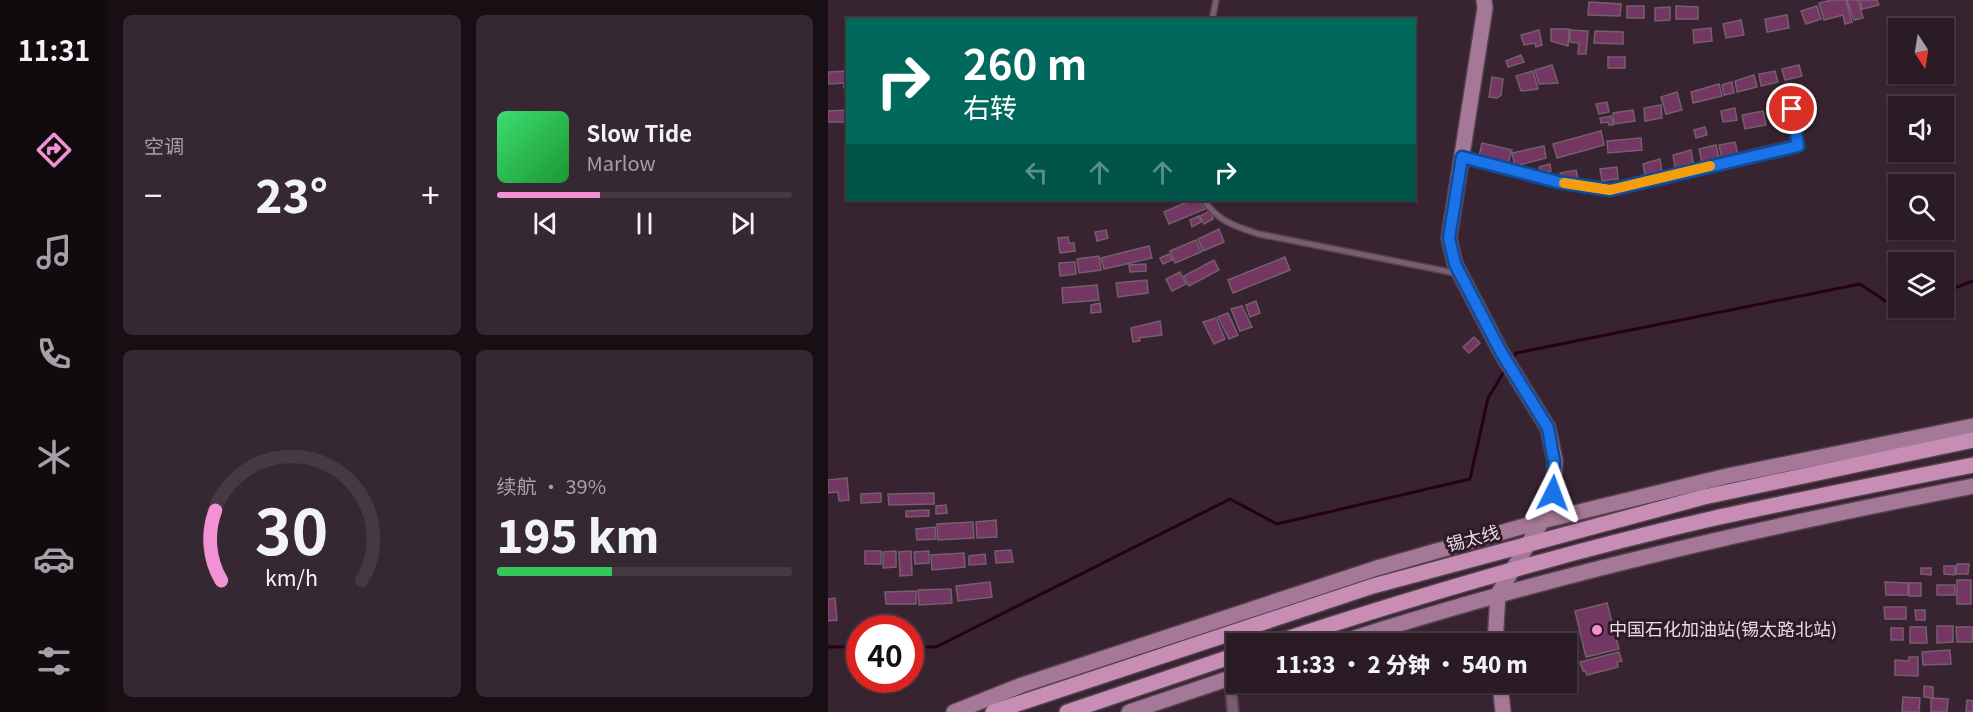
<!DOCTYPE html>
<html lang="zh">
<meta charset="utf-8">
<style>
body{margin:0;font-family:Georgia,"Noto Sans SC",serif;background:#362832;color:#f1f3f6;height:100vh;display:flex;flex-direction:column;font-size:22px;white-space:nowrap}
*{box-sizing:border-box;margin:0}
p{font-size:20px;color:#a5a1a7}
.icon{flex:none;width:33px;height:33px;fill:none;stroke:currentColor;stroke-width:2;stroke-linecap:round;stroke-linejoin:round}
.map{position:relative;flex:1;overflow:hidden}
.side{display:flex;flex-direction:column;gap:15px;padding:15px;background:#170f14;width:720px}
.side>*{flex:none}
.hud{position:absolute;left:18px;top:18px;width:570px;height:183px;border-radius:0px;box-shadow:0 2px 4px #0004,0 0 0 2px #463942;background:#00695c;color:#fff;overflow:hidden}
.needle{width:39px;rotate:168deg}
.tools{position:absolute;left:1060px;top:18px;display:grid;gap:12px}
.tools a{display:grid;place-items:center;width:66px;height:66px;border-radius:0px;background:#2a1b25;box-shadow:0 2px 4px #0004,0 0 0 2px #463942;font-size:30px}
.speed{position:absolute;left:18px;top:615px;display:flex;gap:12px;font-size:30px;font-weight:700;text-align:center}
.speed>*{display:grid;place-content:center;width:78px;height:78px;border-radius:50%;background:#2a1b25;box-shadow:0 2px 4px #0004,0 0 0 2px #463942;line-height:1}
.speed .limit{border:9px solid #d22;background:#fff;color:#111}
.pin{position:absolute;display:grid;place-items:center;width:51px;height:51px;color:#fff;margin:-26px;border:3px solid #fff;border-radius:50%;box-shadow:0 2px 6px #0007}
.me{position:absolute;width:66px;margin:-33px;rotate:3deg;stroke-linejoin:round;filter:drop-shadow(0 0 4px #0008)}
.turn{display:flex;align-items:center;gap:21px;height:126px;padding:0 18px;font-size:27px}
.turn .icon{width:78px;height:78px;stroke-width:2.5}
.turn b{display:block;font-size:42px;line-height:51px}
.lanes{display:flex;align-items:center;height:57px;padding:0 18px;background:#0003;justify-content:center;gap:30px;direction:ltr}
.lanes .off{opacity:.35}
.big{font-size:45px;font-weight:800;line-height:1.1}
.side .card{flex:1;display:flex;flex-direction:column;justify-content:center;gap:9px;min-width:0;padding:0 21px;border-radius:9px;background:#362832}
.side .dial{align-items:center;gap:0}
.dial svg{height:156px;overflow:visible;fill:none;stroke:#463942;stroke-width:7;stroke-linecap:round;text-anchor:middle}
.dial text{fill:#f1f3f6;stroke:none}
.song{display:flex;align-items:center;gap:18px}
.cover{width:72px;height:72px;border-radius:9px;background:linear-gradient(135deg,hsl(140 70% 55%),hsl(130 70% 35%))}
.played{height:6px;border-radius:3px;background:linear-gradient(90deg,#f391d5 35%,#463942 35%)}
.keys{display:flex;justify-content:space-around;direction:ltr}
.heat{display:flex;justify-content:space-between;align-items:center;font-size:33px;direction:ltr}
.charge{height:9px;border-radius:4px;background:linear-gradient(90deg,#34c759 39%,#463942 0)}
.side .tiles{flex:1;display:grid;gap:15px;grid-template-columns:repeat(2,1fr)}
.trip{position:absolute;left:398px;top:633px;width:351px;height:60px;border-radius:0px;background:#2a1b25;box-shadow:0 2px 4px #0004,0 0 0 2px #463942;font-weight:800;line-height:60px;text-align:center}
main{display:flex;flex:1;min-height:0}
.tab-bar{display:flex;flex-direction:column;width:108px;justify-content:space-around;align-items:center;background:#110b0f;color:#a5a1a7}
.tab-bar .icon{width:42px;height:42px}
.tab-bar .active{color:#f391d5}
.tab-bar b{font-size:27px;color:#f1f3f6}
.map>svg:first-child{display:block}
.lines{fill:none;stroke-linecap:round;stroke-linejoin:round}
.stream{stroke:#25001b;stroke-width:3}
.building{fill:#743662;stroke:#755e6d;stroke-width:1.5}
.lane-casing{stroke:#54414d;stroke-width:8}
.street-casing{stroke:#54414d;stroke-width:14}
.secondary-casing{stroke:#54414d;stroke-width:18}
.primary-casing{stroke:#54414d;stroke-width:18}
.lane{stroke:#7a5d70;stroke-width:5}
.street{stroke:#7a5d70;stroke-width:10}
.secondary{stroke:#a67897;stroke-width:15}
.primary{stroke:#c88db4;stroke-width:15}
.route-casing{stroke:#114b97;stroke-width:15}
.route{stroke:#1a73e8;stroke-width:10}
.slow{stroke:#f59e0b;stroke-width:10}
.poi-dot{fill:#f391d5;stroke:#2d1b27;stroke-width:2}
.labels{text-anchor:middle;stroke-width:6;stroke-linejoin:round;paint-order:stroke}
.street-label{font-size:18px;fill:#e8dbe3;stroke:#2d1b27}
.poi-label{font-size:18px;fill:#e8dbe3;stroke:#2d1b27;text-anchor:start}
</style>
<main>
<nav class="tab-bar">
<b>11:31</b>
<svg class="icon active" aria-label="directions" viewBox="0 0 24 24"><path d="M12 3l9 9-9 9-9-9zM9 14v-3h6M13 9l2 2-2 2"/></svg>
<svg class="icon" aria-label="music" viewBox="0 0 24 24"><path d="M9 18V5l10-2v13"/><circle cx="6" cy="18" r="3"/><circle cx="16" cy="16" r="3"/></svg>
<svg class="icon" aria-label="phone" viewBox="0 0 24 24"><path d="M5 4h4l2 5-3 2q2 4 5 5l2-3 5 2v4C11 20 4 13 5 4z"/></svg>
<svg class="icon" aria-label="climate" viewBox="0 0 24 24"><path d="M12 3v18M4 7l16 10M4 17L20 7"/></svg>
<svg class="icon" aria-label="car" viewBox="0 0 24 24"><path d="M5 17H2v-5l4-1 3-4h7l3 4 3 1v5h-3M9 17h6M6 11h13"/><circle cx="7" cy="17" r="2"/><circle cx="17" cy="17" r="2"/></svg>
<svg class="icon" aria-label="filters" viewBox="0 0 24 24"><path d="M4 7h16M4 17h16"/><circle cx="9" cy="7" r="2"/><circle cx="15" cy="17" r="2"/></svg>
</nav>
<section class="side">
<div class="tiles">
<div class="card"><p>空调</p>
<div class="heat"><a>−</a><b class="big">23°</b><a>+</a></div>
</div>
<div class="card">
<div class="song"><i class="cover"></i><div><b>Slow Tide</b><p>Marlow</p></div></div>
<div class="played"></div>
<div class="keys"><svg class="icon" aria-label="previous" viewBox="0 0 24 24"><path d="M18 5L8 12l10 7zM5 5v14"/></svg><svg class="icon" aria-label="pause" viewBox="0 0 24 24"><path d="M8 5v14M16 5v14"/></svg><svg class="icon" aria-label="next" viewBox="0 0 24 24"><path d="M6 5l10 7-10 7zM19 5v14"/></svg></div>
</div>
<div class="card dial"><svg viewBox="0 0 100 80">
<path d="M14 69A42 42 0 1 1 86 69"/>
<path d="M14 69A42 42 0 0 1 11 33" stroke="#f391d5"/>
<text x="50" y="56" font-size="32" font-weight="700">30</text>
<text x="50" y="72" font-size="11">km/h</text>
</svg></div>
<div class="card"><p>续航 · 39%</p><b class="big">195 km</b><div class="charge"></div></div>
</div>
</section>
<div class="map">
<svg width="1145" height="712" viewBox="0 0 1145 712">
<rect width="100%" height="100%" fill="#382431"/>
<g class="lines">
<!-- stream -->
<path class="stream" d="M1116,292L1145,281
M684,359L688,353L1032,284L1069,309L1072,308
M0,647H32
M82,647H108L402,499L449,524L642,479L660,398L677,370"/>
</g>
<!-- building -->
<path class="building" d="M1004,0H1018L1024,22L1017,24L1015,15L996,20L991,3Z
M1019,0H1030L1035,18L1026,20Z
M1032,0H1049L1051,5L1034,9Z
M761,2L793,4L792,16L760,15Z
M799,6H816V18H799Z
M848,6L870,7V19H848Z
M989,6L993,19L978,24L973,11Z
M842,7V20L827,21V8Z
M959,15L961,28L939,32L937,19Z
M913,20L916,35L898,38L895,24Z
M883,28L884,41L866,43L865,30Z
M723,29H741L740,46L723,41Z
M711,30L714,45L708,47L707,43L696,45L693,35Z
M742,30L760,31L758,54H750L751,43L742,42Z
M767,31L795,32V44L766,43Z
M693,55L696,62L680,67L678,61Z
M780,57H797V68H780Z
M724,65L730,83L711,84L707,70Z
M971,65L974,76L957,80L954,69Z
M20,71V88H16V83L0,84V72Z
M705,71L710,89L693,91L688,76Z
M947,71L950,82L933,86L931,74Z
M926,75L929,87L909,92L907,81Z
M664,77L675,79L673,95L669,98L661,97Z
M904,82L906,93L896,95L894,85Z
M891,84L894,96L865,103L863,92Z
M849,92L854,110L838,114L833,97Z
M957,100L959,110L941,111L939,103Z
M779,102L781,112L771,114L768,104Z
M833,105L834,118L817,121L816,108Z
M907,108L909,120L895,122L893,111Z
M20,110V122H0V111Z
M805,110L807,121L786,124L785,113Z
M935,111L938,125L917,129L914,115Z
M783,116L785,125H781L780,122L773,123L772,118Z
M877,127L879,135L868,138L866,130Z
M773,131L776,145L729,158L725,144Z
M813,138L814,150L780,153L779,141Z
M907,142L910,155L894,159L891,145Z
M654,143L684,150L680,163L651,156Z
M888,145L892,162L875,166L871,149Z
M716,146L718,158L687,166L684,153Z
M863,150L866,168H847L845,155Z
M832,159L834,173L817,175L815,164Z
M722,164L723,171L712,173L711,167Z
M789,167L790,179L774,181L772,169Z
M748,170L750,179L734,181L732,173Z
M364,200H372L377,209L341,224L336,212Z
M382,211L385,219L376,224L372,216Z
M371,216L373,222L364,227L362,220Z
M391,229L396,242L375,251L370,239Z
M278,230L280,238L269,241L267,232Z
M240,237L241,243H246L247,251L232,253L230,238Z
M368,240L373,252L347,263L342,251Z
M321,246L324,258L276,269L273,258Z
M341,254L344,260L335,264L332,258Z
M271,256L273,270L251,273L249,259Z
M457,257L462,270L405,293L400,280Z
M386,260L391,270L361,286L356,276Z
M247,262L248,274L232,276L231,263Z
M318,264V271L302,272L301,265Z
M352,272L358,284L344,291L338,279Z
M319,280L320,293L290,297L288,283Z
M269,285L271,300L235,303L234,288Z
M428,301L432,313L422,317L418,305Z
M272,303L273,312L263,313V305Z
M414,306L424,327L412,331L403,309Z
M400,313L410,335L401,339L390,317Z
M388,318L397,339L386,344L375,322Z
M332,321L334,335L311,338L312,341L305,342L303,328Z
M646,337L652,343L641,353L635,347Z
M19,478L21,500L11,501L10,492L0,493V480Z
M53,493V502L33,503V494Z
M106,493V504L61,505L60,494Z
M118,505L119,513L108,514V506Z
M101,510V516L78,517V511Z
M168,520L169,537L149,538L148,522Z
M145,522L146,538L110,540L109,524Z
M107,527L108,539L89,540L88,529Z
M183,550L185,562L168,563L167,551Z
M37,551H53V564H37Z
M68,551V567L55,568V552Z
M83,551L84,575L72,576L71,552Z
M101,551V563L87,564L86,552Z
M136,553L137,567L104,570L103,555Z
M157,554L158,564L141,565V556Z
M1129,564H1141L1140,574H1128Z
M1116,566H1127V575L1116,574Z
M1093,568H1103V575L1093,574Z
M1129,580H1143V604H1129Z
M162,582L164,597L130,601L128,586Z
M1057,582L1080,583V595H1058Z
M1081,583H1093V596H1081Z
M1109,585H1127V595H1109Z
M123,589L124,603L91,605L90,590Z
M88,591V604H58L57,592Z
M7,598L9,620L0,621V599Z
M779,603L791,649L758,657L747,611Z
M1056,607H1078V619H1057Z
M1087,610H1097V620H1088Z
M1109,626H1125V642L1109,643Z
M1082,627H1098L1099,643H1082Z
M1128,627H1145L1144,642H1129Z
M1063,628H1075V640H1063Z
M1122,650L1123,664L1095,665L1094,652Z
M791,652L794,661L789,662L790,667L759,675L757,671H755L752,662Z
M1081,657H1090V676L1067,675V660L1081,661Z
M1096,686L1105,687V698L1096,697Z
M1075,697L1092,698L1091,712H1074Z
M1103,698L1120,699L1119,712H1103Z
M1139,700L1145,701V712H1138Z"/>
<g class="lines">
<defs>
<path id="lane" d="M384,20L388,0
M376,200C389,221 409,227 431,234L627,273"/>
<path id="street" d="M634,157L730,182L782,190L970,145L961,90
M402,678L405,712"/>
<path id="secondary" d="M656,0L657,8L621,238L627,264L673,352L720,428L727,461L725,493L714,521L670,594L667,644
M508,644C717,576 930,528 1145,486
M672,682L675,712
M126,712L194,685L549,568L714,521L899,476L1145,426
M301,712L408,676"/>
<path id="primary" d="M443,644C589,596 737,552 887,518C973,499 1059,482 1145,465
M165,712L545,586L876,497L1145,440
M239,712L408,655"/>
</defs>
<!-- lane casing -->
<use href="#lane" class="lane-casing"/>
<!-- street casing -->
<use href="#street" class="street-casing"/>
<!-- secondary casing -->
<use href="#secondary" class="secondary-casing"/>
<!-- primary casing -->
<use href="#primary" class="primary-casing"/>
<!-- lane -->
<use href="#lane" class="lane"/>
<!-- street -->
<use href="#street" class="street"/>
<!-- secondary -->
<use href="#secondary" class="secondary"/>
<!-- primary -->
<use href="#primary" class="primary"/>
</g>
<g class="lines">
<defs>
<path id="route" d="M725,493L726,461L720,428L673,352L627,264L621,238L634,157L730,182L782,190L970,146L964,109"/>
</defs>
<!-- route casing -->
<use href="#route" class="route-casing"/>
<!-- route -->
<use href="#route" class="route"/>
<!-- slow -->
<path class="slow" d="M736,183L782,190L882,166"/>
</g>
<!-- markers -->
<circle class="poi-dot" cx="769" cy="630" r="6"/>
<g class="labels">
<!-- street labels -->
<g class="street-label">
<text transform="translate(645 539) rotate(-15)" y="6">锡太线</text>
</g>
<!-- poi labels -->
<g class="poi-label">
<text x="781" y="636">中国石化加油站(锡太路北站)</text>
</g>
</g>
</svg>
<div class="tools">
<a><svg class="needle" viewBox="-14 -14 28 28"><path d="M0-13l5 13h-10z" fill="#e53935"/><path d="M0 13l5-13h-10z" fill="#a5a1a7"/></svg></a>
<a><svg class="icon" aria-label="sound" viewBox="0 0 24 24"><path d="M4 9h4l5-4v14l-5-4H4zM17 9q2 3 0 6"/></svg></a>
<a><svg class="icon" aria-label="search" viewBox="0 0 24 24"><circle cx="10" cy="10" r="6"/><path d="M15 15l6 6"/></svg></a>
<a><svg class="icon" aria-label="layers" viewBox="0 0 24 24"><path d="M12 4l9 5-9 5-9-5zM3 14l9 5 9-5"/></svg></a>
</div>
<div class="speed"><div class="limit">40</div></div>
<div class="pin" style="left:964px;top:109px;background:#d93025"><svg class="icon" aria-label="arrive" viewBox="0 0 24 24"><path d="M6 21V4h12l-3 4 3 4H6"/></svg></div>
<svg class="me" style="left:725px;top:493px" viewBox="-20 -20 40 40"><path d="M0-17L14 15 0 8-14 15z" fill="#1a73e8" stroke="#fff" stroke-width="4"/></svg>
<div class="trip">11:33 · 2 分钟 · 540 m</div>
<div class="hud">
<div class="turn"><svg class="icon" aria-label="right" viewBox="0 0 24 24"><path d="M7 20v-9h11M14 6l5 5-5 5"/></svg><div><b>260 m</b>右转</div></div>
<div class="lanes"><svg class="icon off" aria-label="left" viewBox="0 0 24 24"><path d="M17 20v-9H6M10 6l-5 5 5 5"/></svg><svg class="icon off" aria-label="ahead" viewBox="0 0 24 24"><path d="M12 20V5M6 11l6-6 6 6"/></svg><svg class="icon off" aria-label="ahead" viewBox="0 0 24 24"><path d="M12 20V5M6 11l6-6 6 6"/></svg><svg class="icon" aria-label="right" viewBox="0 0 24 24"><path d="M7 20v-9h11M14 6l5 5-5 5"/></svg></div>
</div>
</div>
</main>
